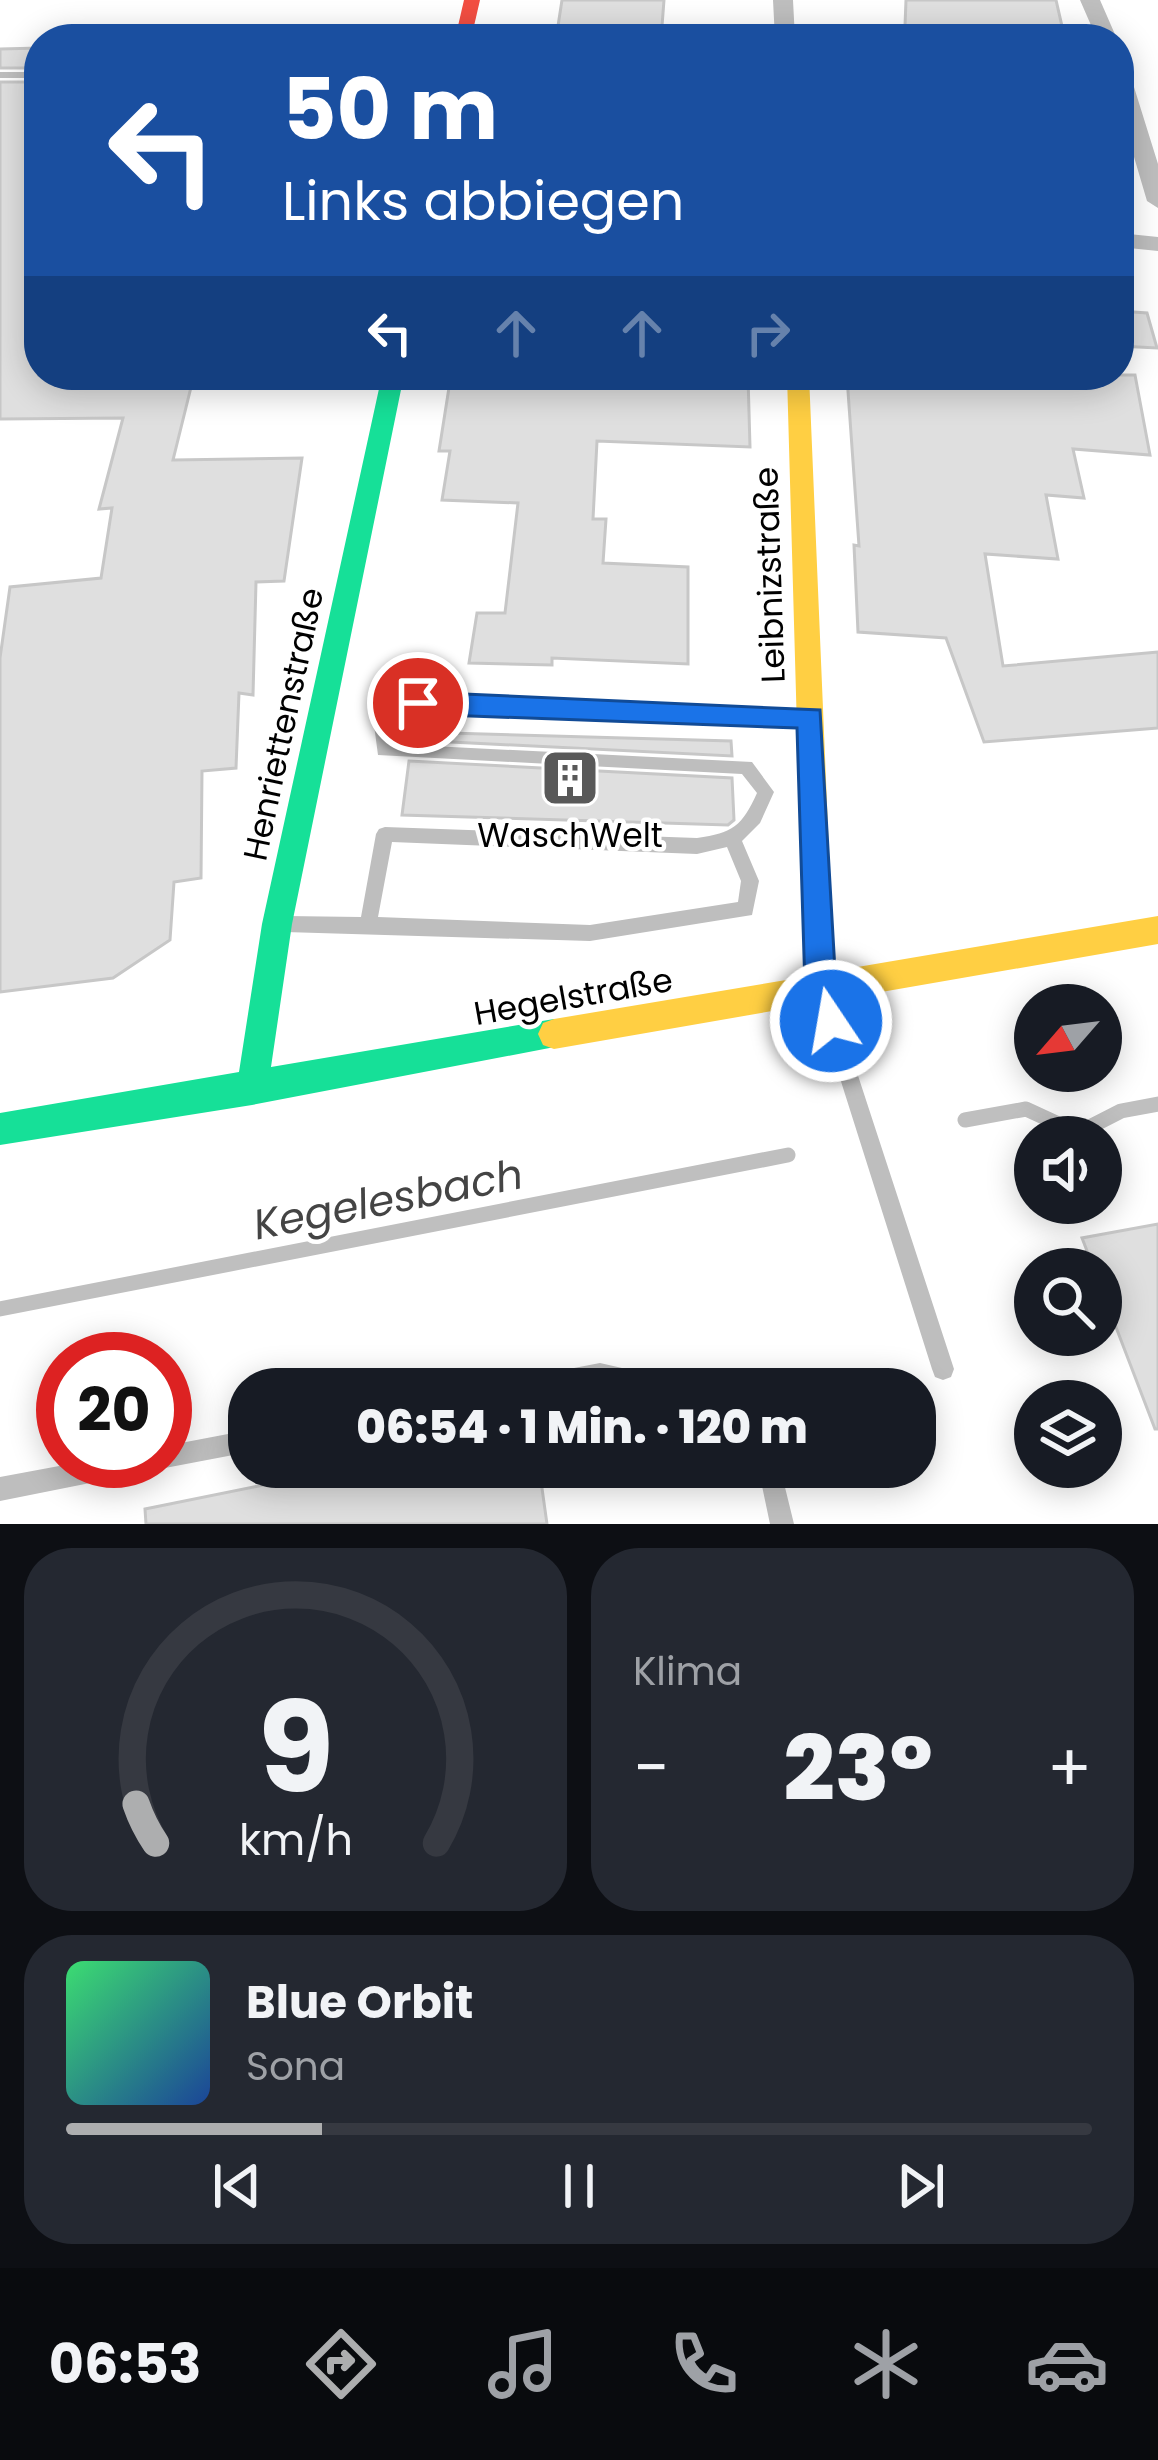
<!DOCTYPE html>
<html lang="de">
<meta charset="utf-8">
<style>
body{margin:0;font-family:Poppins,sans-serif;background:#242831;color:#f1f3f6;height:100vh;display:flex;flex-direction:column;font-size:45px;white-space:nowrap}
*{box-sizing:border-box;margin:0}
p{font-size:39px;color:#9ea1a6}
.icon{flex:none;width:66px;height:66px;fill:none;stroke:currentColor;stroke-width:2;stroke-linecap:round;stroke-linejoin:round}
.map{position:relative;height:1524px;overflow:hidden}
.details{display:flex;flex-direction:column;gap:24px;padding:24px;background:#0d0f14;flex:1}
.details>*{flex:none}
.hud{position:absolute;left:24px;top:24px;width:1110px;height:366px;border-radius:48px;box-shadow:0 6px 30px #0003;background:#1a4fa0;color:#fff;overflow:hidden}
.needle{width:78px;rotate:242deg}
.controls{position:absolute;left:1014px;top:984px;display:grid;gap:24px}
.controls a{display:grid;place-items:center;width:108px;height:108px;border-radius:50%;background:#171b24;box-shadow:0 6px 30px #0003;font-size:60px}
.speed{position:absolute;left:36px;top:1332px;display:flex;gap:24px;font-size:60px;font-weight:700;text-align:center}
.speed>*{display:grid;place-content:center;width:156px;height:156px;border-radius:50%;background:#171b24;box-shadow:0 6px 30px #0003;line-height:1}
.speed .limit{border:18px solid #d22;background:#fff;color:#111}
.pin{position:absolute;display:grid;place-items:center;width:102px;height:102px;color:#fff;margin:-51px;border:6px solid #fff;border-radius:50%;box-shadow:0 3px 12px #0007}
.me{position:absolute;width:132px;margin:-66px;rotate:348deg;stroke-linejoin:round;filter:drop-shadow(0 0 9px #0008)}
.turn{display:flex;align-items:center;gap:42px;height:252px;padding:0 60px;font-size:54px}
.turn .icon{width:156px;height:156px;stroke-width:2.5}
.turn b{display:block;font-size:84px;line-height:102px}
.lanes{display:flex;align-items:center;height:114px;padding:0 60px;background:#0003;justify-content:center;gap:60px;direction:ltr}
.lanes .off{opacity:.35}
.big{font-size:90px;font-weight:800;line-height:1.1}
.details .card{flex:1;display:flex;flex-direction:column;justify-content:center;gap:18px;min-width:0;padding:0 42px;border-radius:48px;background:#242831}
.details .dial{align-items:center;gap:0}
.dial svg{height:312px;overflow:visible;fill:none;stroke:#363941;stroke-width:7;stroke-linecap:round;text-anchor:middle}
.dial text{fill:#f1f3f6;stroke:none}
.song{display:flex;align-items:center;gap:36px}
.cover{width:144px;height:144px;border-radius:18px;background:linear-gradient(135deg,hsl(140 70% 55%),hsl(220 70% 35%))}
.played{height:12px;border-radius:6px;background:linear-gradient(90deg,#adaeaf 25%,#363941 25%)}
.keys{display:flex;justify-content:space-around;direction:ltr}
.heat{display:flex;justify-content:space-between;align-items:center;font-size:66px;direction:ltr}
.details .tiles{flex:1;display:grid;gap:24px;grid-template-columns:1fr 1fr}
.card:last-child{grid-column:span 2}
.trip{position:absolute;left:228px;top:1368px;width:708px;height:120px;border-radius:48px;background:#171b24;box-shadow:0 6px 30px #0003;font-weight:800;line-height:120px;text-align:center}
.dock{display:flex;height:192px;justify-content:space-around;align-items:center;background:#090b0e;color:#9ea1a6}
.dock .icon{width:84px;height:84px}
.dock .current{color:#adaeaf}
.dock b{font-size:54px;color:#f1f3f6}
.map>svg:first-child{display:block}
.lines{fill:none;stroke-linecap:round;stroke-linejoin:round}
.stream{stroke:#bfbfbf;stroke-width:15}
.building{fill:#dfdfdf;stroke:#c7c7c7;stroke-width:3}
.lane{fill:#bebebe;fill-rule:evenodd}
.street{fill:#bebebe;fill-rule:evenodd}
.fast{fill:#16e098;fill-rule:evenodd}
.slow{fill:#ffcf43;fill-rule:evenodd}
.jam{fill:#f24e42;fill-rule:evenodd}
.route{fill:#1a73e8;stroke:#114b97;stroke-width:3}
.labels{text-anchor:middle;stroke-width:9;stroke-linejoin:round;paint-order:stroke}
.street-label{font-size:33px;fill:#000;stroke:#fff}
.poi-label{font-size:33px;fill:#000;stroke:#fff}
.near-water-label{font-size:42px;font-style:italic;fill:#444;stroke:#fff}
</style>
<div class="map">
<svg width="1158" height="1524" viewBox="0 0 1158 1524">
<rect width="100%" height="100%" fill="#fff"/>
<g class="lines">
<!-- stream -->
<path class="stream" d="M965,1120L1026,1109L1078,1133L1121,1111L1158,1104
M0,1309L788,1155"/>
</g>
<!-- building -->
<path class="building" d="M562,0H664L661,39H556Z
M906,0H1056L1064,35L969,30V38L913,36L912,26H905Z
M39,48V68H0V49Z
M0,82H39V375H194L173,460L302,458L284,581L256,582L253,695L239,693L236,768L202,771L201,878L174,882L170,940L113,978L0,992V658L10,587L101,578L112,508L99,509L123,418L0,419Z
M1119,311L1147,313L1157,348L1119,346Z
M451,375L748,377L750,447L597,441L593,519H606L603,563L688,567V664L552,658V665L469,663L477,613H505L518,503L442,500L450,451H439Z
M979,375H1135L1150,455L1073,449L1084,498L1046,495L1058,559L985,554L1003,666L1158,652V728L984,742L946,638L858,632L854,545L859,546L847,377L981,385Z
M413,732L731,741L732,756L412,740Z
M409,761L732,778L734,820L728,825L402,815Z
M1158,1224V1429H1155L1101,1288V1269H1094L1082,1238Z
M352,1467H539L547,1524H146L145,1509Z"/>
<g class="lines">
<!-- lane -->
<path class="lane" d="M0,72H39V78H0Z
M418,697L809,711L815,713L817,718L815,723L809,725L420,710L390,728L392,744L752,762L774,792L760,823L742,841L759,881L752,915L590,941L285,932L279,930L276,924L279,918L285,916L361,917L376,834L379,829L385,827L697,838C733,833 742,826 757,793L742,774L378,755L374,725L376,720ZM392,842L697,854L727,847L741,881L738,902L590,925L378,917Z
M822,984L829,987L831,993L954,1369L951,1377L943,1380L935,1377L932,1369L813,993L815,987Z
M600,1363L666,1378L674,1381L677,1389H617L600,1385L579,1389H511L514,1381L522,1378Z
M249,1430V1452L165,1468L156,1462L153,1469L145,1472L0,1501V1477L86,1461H165V1446Z
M758,1467H780L794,1524H770Z"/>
<!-- street -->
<path class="street" d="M773,0H793L795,39H775Z
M1080,0H1100L1117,39H1097Z
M1119,65L1129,71L1158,164V208L1147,201L1119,106Z
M1119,233L1158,237V251L1119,247Z"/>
<!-- fast -->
<path class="fast" d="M382,375H404L292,924L271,1067L554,1019L565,1023L570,1034L565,1045L252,1105L0,1145V1113L239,1072L262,924Z"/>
<!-- slow -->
<path class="slow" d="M787,375H809L834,971L1158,916V944L554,1049L543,1045L538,1034L543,1023L554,1019L804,977Z"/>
<!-- jam -->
<path class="jam" d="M464,0H480L471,39H455Z"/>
</g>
<!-- route -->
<path class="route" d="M418,692L820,710L836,988L847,1021L842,1031L831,1036L820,1031L805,988L797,728L418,714L405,703Z"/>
<!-- icons -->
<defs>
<symbol id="building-square" viewBox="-11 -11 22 22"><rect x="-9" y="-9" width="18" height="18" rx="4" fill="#595959" stroke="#fff"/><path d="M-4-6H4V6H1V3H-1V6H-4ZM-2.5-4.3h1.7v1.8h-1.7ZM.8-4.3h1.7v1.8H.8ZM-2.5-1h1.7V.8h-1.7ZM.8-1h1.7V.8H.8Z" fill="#fff"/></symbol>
</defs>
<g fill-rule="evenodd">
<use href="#building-square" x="537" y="745" width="66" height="66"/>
</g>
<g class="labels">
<!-- street labels -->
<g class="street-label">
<text transform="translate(769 575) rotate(-92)" y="12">Leibnizstraße</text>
<text transform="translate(283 724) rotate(-78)" y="12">Henriettenstraße</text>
<text transform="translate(573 996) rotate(-10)" y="12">Hegelstraße</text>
</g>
<!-- poi labels -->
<g class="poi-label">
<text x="570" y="847">WaschWelt</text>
</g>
<!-- near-water labels -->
<g class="near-water-label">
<text transform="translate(388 1199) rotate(-11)" y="15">Kegelesbach</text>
</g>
</g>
</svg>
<div class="controls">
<a><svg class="needle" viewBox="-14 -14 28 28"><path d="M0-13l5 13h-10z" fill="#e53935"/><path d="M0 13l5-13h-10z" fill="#9ea1a6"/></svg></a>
<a><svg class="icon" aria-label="sound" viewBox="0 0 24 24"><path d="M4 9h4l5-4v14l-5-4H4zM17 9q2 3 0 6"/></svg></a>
<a><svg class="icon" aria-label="search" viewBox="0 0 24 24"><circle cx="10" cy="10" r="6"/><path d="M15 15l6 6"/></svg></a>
<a><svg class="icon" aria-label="layers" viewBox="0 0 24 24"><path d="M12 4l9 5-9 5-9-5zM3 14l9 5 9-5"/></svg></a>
</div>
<div class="speed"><div class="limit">20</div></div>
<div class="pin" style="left:418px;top:703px;background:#d93025"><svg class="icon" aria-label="arrive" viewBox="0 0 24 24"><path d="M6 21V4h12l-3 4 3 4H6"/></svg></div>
<svg class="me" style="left:831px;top:1021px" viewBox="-20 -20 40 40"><circle r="17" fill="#1a73e8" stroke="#fff" stroke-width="3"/><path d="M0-11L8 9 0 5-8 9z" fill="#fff"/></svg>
<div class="trip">06:54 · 1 Min. · 120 m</div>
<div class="hud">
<div class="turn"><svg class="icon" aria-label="left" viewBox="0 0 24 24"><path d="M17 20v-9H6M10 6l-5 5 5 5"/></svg><div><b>50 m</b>Links abbiegen</div></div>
<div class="lanes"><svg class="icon" aria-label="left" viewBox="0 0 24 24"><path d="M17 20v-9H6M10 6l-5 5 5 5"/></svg><svg class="icon off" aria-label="ahead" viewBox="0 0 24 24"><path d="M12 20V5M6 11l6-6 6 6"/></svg><svg class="icon off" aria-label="ahead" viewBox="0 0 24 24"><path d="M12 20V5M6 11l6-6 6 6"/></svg><svg class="icon off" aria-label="right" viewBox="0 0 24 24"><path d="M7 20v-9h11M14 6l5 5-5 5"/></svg></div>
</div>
</div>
<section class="details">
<div class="tiles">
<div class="card dial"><svg viewBox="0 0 100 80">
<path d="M14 69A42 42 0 1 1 86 69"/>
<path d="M14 69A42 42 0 0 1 9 59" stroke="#adaeaf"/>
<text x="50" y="56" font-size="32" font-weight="700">9</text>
<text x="50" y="72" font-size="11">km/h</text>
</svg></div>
<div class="card"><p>Klima</p>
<div class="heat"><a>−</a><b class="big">23°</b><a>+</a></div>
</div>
<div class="card">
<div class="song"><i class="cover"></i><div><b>Blue Orbit</b><p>Sona</p></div></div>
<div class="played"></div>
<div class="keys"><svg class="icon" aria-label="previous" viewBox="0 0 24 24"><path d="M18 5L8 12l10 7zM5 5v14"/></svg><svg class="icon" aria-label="pause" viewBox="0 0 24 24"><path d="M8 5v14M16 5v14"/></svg><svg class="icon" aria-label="next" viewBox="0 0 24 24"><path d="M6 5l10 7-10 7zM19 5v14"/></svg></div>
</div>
</div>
</section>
<nav class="dock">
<b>06:53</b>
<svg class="icon current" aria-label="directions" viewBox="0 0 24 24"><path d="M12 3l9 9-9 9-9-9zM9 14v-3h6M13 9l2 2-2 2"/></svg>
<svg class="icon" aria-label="music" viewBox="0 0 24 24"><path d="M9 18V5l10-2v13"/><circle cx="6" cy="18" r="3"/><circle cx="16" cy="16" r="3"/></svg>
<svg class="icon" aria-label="phone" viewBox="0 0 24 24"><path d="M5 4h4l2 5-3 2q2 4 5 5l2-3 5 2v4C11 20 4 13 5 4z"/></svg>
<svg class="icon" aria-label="climate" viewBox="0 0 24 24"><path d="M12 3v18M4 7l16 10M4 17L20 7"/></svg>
<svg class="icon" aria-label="car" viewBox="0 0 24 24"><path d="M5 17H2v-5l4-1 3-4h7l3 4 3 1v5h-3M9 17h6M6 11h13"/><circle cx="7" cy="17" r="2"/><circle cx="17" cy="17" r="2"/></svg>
</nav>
